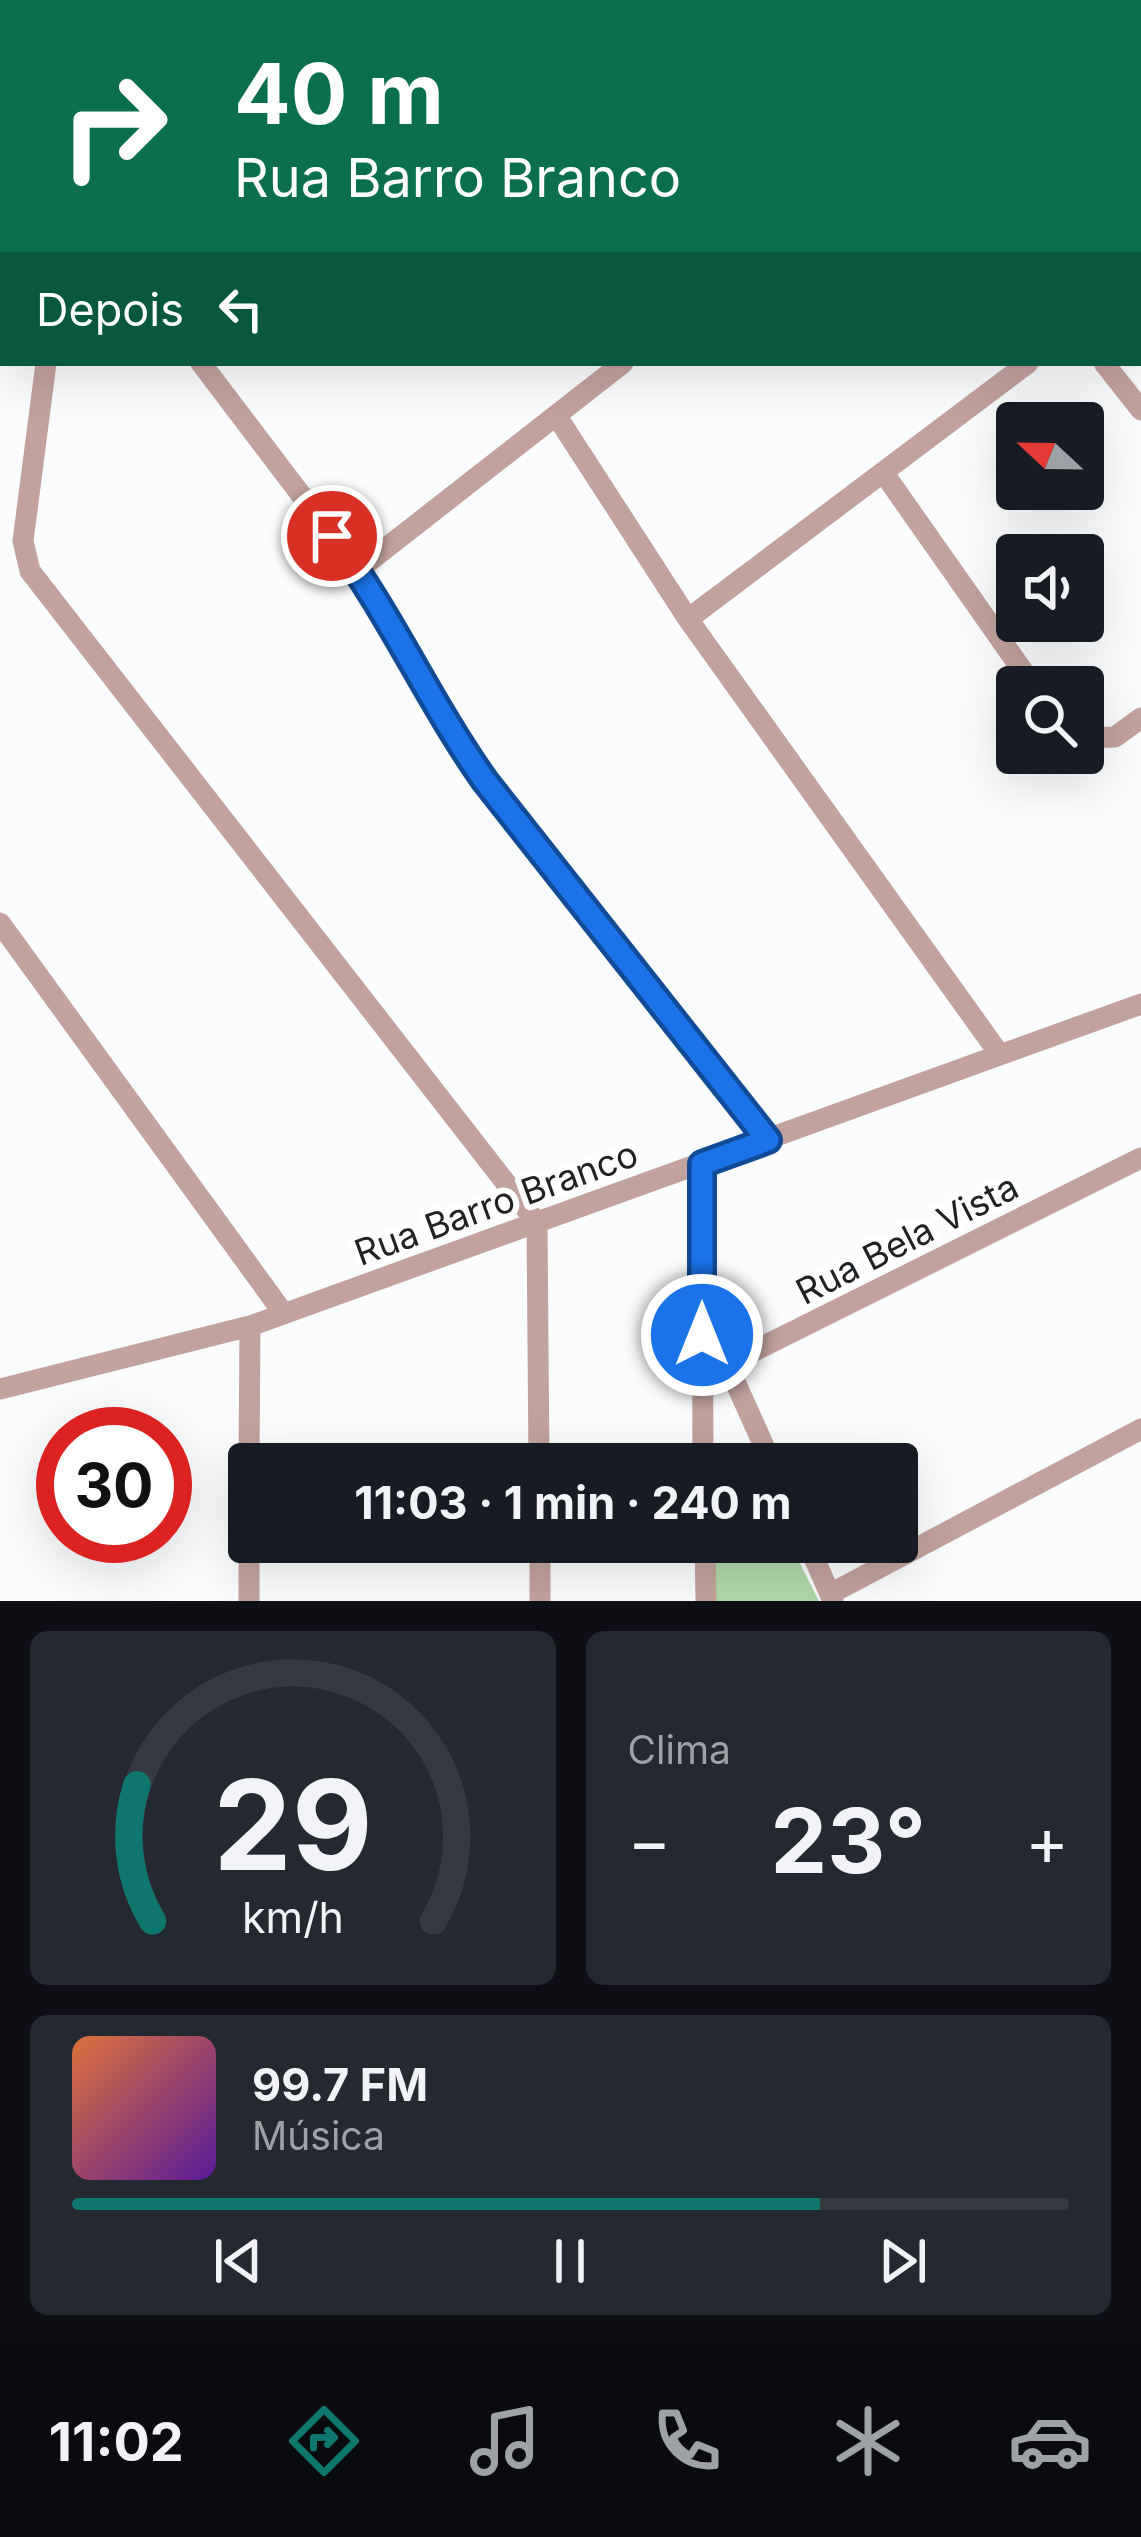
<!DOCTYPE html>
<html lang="pt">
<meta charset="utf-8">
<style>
body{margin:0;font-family:Inter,sans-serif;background:#242831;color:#f1f3f6;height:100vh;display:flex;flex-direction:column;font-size:45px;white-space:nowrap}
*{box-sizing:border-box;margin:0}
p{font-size:39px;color:#9ea1a6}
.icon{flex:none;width:66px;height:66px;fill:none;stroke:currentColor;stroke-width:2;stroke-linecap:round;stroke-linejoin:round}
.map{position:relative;height:1601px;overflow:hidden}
.side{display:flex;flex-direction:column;gap:30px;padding:30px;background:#0d0f14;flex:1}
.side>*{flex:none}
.banner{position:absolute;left:0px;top:0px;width:1143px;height:366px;box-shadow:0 12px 48px #0002;background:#0b6e4f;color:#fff;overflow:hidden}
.needle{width:78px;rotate:292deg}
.buttons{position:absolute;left:996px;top:402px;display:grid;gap:24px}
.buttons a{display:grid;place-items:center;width:108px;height:108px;border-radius:12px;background:#171b24;box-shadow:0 12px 48px #0002;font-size:60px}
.speed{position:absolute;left:36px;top:1407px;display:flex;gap:24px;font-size:60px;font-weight:700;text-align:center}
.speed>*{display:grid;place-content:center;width:156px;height:156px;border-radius:50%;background:#171b24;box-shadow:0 12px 48px #0002;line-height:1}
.speed .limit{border:18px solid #d22;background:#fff;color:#111}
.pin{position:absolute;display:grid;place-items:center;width:102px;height:102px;color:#fff;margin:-51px;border:6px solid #fff;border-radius:50%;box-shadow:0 3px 12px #0007}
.me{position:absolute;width:132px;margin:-66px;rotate:0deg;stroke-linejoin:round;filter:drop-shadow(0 0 9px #0008)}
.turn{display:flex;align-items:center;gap:42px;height:252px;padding:0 36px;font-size:54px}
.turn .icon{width:156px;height:156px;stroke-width:2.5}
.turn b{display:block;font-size:84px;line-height:102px}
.then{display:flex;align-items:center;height:114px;padding:0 36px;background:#0003;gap:24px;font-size:45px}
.big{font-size:90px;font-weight:700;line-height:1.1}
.side .widget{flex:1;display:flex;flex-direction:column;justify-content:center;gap:18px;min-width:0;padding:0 42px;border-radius:18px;background:#242831}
.side .dial{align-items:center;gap:0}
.dial svg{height:312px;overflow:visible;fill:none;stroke:#363941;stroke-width:7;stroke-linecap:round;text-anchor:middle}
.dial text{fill:#f1f3f6;stroke:none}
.song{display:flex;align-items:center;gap:36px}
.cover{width:144px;height:144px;border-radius:18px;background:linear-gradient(135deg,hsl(20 70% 55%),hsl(270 70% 35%))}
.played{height:12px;border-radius:6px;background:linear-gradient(90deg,#0f766e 75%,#363941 75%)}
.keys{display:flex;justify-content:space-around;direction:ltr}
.heat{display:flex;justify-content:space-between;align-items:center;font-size:66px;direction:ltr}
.side .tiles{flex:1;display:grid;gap:30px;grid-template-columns:1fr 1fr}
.widget:last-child{grid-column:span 2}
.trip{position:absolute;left:228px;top:1443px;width:690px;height:120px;border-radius:12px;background:#171b24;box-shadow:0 12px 48px #0002;font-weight:700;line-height:120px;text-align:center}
.menu{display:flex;height:192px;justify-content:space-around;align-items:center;background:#090b0e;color:#9ea1a6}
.menu .icon{width:84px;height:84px}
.menu .current{color:#0f766e}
.menu b{font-size:54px;color:#f1f3f6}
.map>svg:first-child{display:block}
.green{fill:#b0d8ab}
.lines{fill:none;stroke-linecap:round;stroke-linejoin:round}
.street{stroke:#c2a29d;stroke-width:21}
.highway{stroke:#783c35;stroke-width:36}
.route-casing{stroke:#114b97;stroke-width:30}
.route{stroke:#1a73e8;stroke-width:21}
.labels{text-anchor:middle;stroke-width:12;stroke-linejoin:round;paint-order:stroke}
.street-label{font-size:36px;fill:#1e2225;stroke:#fff}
</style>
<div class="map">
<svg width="1141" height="1601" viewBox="0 0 1141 1601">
<rect width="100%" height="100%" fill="#fafcfd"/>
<!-- green -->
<path class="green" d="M709,1542H789L819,1601H710Z"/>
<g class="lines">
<!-- street -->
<path class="street" d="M102,3L104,0
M250,3L252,0
M687,3L692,0
M1140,89H1141
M0,200L3,192
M46,363L23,541L30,571L537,1223L539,1464
M201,363L358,570L453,736L485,781L768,1140
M1104,363L1141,410
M556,415L688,619L1000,1055
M883,472L1034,687
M358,570L623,363
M688,619L1028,363
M1083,738L1115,737L1141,718
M0,923L284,1314
M702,1164L703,1464
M728,1366L772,1464
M702,1377L1141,1158
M0,1389L250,1326L1141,1004
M249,1464L250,1326
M540,1542V1601
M705,1542L706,1601
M807,1542L833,1601
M830,1594L1141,1429
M249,1601V1542"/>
<!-- highway -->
<path class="highway" d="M0,11L3,6"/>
</g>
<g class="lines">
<defs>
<path id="route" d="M332,536C390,613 429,702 485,781L768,1140L702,1164V1335"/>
</defs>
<!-- route casing -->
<use href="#route" class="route-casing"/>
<!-- route -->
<use href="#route" class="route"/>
</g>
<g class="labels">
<!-- street labels -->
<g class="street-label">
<text transform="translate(496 1203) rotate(-20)" y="13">Rua Barro Branco</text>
<text transform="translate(907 1239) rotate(-27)" y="13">Rua Bela Vista</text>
</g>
</g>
</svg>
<div class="buttons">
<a><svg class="needle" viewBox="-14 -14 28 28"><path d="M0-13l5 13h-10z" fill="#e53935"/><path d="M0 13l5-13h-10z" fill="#9ea1a6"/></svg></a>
<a><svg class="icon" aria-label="sound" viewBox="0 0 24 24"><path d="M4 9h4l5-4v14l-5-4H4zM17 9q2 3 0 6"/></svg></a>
<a><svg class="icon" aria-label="search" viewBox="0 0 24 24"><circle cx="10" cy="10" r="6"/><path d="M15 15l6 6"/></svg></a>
</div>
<div class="speed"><div class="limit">30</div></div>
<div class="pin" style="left:332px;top:536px;background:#d93025"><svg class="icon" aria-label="arrive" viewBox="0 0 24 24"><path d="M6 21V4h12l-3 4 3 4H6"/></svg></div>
<svg class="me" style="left:702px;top:1335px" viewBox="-20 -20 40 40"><circle r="17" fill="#1a73e8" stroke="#fff" stroke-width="3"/><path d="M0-11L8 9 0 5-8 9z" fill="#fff"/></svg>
<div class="trip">11:03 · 1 min · 240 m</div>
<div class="banner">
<div class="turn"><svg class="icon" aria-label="right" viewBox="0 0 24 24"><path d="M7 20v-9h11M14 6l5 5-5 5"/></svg><div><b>40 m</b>Rua Barro Branco</div></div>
<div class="then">Depois<svg class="icon" aria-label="left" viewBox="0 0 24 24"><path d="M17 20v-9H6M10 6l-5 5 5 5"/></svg></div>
</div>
</div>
<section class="side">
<div class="tiles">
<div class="widget dial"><svg viewBox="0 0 100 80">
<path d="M14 69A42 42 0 1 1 86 69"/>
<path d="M14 69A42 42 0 0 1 10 34" stroke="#0f766e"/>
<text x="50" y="56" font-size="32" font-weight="700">29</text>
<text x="50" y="72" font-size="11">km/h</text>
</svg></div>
<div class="widget"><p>Clima</p>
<div class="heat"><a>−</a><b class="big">23°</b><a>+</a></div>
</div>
<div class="widget">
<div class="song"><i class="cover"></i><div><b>99.7 FM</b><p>Música</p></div></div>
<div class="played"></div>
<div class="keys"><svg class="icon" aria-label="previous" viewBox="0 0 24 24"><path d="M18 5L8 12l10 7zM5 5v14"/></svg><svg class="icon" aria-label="pause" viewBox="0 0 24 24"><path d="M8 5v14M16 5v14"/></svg><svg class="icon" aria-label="next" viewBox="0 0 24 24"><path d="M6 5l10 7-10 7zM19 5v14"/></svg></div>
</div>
</div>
</section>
<nav class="menu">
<b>11:02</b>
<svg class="icon current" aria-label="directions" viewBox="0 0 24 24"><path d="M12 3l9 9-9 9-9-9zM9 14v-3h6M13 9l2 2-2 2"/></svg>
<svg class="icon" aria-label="music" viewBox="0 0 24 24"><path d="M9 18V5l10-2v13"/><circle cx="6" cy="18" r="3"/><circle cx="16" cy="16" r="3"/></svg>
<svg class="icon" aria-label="phone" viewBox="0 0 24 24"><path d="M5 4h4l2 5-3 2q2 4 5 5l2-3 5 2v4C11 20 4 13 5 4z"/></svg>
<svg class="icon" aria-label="climate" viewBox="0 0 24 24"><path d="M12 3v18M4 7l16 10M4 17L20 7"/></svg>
<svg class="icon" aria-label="car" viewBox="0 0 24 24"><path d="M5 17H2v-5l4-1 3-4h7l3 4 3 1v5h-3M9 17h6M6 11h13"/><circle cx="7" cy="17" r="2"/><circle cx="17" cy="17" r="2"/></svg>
</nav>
